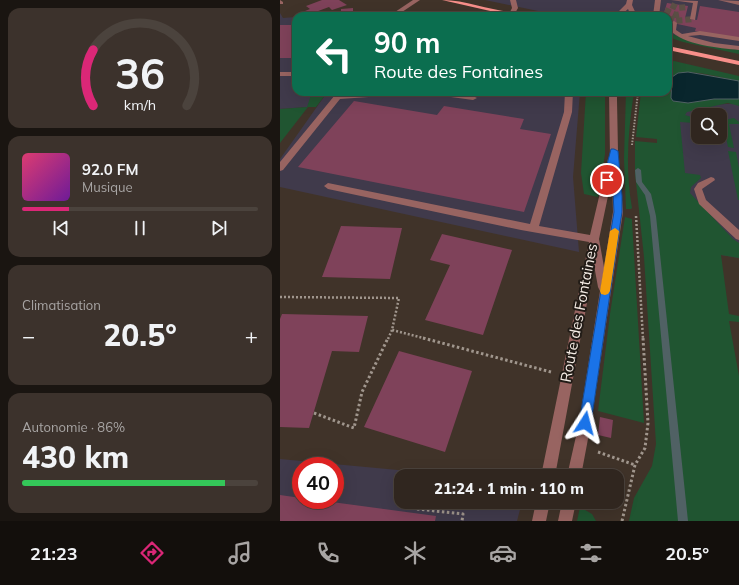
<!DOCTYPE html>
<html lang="fr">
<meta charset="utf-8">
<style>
body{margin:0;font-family:Mulish,sans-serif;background:#3c322c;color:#f1f3f6;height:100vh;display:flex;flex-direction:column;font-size:15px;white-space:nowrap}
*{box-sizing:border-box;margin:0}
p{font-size:13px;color:#a8a5a4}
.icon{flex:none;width:22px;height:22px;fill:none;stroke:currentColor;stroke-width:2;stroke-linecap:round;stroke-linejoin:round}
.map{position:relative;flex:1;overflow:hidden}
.details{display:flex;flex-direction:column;gap:8px;padding:8px;background:#1a1511;width:280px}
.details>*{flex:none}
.banner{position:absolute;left:12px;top:12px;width:380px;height:84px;border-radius:12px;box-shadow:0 4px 16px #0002,0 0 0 1px #4b433d;background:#0b6e4f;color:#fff;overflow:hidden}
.controls{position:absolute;left:411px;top:108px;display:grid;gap:8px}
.controls a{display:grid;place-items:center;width:36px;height:36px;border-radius:8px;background:#30261f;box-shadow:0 4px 16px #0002,0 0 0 1px #4b433d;font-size:20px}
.speed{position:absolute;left:12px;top:457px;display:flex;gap:8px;font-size:20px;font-weight:700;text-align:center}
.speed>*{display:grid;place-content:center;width:52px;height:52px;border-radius:50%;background:#30261f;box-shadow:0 4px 16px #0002,0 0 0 1px #4b433d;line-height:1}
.speed .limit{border:6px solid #d22;background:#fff;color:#111}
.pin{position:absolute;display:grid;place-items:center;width:34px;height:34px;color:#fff;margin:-17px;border:2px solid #fff;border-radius:50%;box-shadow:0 1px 4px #0007}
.me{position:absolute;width:44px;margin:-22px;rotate:9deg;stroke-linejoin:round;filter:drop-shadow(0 0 3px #0008)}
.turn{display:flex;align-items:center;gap:14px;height:84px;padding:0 16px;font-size:18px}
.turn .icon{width:52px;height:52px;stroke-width:2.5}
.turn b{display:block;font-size:28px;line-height:34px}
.big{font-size:30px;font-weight:800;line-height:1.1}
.details .card{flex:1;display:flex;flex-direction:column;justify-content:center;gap:6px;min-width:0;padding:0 14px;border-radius:12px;background:#3c322c}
.details .dial{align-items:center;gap:0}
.dial svg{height:104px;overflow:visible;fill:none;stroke:#4b433d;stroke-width:7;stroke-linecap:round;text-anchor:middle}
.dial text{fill:#f1f3f6;stroke:none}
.song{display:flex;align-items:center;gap:12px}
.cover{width:48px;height:48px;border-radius:6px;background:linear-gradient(135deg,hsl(340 70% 55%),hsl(280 70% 35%))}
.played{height:4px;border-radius:2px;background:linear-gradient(90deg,#db2777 20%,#4b433d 20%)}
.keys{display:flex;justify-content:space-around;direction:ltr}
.heat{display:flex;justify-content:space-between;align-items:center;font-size:22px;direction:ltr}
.charge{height:6px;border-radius:3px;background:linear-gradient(90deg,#34c759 86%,#4b433d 0)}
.trip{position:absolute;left:114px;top:469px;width:230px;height:40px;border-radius:12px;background:#30261f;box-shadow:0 4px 16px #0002,0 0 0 1px #4b433d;font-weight:800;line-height:40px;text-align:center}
.menu{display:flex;height:64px;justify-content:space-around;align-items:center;background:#130f0c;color:#a8a5a4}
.menu .icon{width:28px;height:28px}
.menu .on{color:#db2777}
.menu b{font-size:18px;color:#f1f3f6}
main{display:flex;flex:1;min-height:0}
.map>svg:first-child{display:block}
.commercial{fill:#403a4b;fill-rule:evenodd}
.green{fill:#205531}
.water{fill:#09262d;stroke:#506164}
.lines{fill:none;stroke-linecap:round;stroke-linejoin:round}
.stream{fill:#506164;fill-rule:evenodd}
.building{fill:#7f425a}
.minor-tunnel{stroke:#5b4f45;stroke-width:6;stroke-dasharray:6 3;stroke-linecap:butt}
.path-far2{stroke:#a0968d;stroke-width:2;stroke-dasharray:1.5 1.5;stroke-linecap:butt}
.path-far1{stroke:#a0968d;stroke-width:2.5;stroke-dasharray:2 2;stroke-linecap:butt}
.path{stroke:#a0968d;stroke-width:3;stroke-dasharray:2.5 2.5;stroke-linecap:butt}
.minor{fill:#986461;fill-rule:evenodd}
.major{fill:#f88f8a;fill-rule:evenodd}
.route{fill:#1a73e8;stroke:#114b97}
.slow{fill:#f59e0b}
.labels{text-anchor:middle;stroke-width:4;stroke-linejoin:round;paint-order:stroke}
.street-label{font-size:15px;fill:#f5ece5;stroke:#221c17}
</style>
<main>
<section class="details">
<div class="card dial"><svg viewBox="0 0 100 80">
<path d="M14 69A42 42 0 1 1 86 69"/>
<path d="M14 69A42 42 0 0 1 14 26" stroke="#db2777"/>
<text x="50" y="56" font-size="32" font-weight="700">36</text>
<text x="50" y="72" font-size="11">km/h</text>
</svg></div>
<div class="card">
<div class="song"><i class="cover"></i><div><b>92.0 FM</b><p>Musique</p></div></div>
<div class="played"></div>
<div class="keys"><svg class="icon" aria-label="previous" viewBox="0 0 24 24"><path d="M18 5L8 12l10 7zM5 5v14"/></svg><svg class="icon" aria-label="pause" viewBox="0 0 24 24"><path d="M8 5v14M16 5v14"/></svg><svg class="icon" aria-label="next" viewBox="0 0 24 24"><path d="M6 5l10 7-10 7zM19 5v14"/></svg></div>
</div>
<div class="card"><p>Climatisation</p>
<div class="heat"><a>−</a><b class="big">20.5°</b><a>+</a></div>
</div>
<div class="card"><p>Autonomie · 86%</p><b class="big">430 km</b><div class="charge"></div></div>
</section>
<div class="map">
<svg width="459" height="521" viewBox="0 0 459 521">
<rect width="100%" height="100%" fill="#403329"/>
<!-- commercial -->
<path class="commercial" d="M205,0H459V53L388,36V16H282Z
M0,13L3,18L16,17V92H32L28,107L0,109Z
M46,92H236L254,94L259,92H300L293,177L299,252L0,187V159L46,94Z
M459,103V258L429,253L377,143V138L380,109ZM418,115H440V137H418Z
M0,459L182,476H121V502H242L237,521H0ZM21,466H55V500H21Z"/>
<!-- green -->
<path class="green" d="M388,32L404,39L459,50V54L403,42L388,37Z
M394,61L459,76V81C441,78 407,66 392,77L391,98L408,103L434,99H459V106L448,103L407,112L405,115L418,119L414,123L400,122L405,173L420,175L421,178L411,187L410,193L453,239L459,243V258L441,255L449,314L459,316V322L449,321L459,376V521H349L354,498L372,466L376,444L364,257L355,173V141L377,143V139L356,137L361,92H388V62Z
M32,92H46V94L36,107H28L0,143V109L27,107Z
M306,92H325V154L318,197L304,194L301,173Z
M346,92H354C348,131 345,168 352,208L351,209H346L344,158Z
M454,118L459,122V124H449L454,148L448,147L444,127L440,126V121Z
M448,151L456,152L459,168V200H458Z
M345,217L352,219V221L364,423L318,411L330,314Z
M300,507L312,514L316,521H297Z"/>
<!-- water -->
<path class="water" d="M408,72L459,81V99H434L408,103L393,101L391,98L392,77L398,73Z"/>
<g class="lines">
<!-- stream -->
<path class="stream" d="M358,168L361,170L362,182L371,194L376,216L408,521H398L370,216L365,195L356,182L355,170Z"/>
</g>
<!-- building -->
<path class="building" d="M42,0H59L67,5L52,10L49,7L30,14L25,11L30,9L26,6Z
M387,3L408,6L405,18L417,20L420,6L459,12V38L415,31L416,28L388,22V16H383Z
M73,8V12L61,13V9Z
M0,25H16V58H0Z
M74,101L157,115L164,106L244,119L240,129L271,134L244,212L18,167Z
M61,226L122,228L110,279L42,277Z
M162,234L232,250L203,335L145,320L170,265L150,260Z
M2,314L88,316L79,352L52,351L29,428L0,427V319Z
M119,351L192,371L165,452L84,427Z
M320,417L333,420L331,438L318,435Z
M0,495L21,498V500H37L156,516L155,521H0Z"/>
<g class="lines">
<!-- minor-tunnel -->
<path class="minor-tunnel" d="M391,5L397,8L408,7
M385,10L396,15L401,14
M388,18L395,21L413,19"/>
<!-- path-far2 -->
<path class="path-far2" d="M352,145L358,92"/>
<!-- path-far1 -->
<path class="path-far1" d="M356,216L363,339
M0,297L119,298L112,330L147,339
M108,339L112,330"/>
<!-- path -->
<path class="path" d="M143,338L271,372
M34,413L74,428L82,392L108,338
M318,452L355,465
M137,509L183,514L182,521
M342,521L355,465L365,448L368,423L363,338"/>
<!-- minor -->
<path class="minor" d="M0,0L3,2V4H0Z
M133,0H140L116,16H109Z
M230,0H236L238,8L234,15L232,16L229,14L232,8Z
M347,0H353L352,5L357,16H351L348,9L340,16H334L346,4Z
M375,0H381L379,16H373Z
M391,0L418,1L415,20L410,19L413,3Z
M438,0L459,1V5Z
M394,21L397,23L396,30L402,34L420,31L459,37V41L420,35L408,36L434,43L459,46V50C440,48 403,45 390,30L391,23Z
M0,72H16V76H0Z
M108,92H135L131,94L60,99L3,170L0,171V162L55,95Z
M145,92H165L193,96L197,98L193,100L149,94Z
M285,92H293L292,112L259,226L310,235L328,159L330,157L329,92H337V100L338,152L343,212L311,423L301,476H287L299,423L320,291L318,287L314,265L275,476H261L309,242L241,230L48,189L44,186L48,183L250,224L284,112ZM332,177L333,212L324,267L319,239Z
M431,177L434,178L435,180L422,189L426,200L459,230V240L456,239L419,204L414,189L418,183Z
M256,502H270L266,521H252Z
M282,502H296L292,521H278Z"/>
<!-- major -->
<path class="major" d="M162,0C186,0 208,10 231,12C241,13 250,10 259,16H232Z
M388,46L459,61V65L388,50Z"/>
</g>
<!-- route -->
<path class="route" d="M331,149H334L338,151L342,196V212L311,423L309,428L305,429L301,428L299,423L334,212L332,173L329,182H324L323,180Z"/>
<!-- slow -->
<path class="slow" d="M335,228L339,231L330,291L328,294L325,295L321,294L320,291L330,231Z"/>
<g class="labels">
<!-- street labels -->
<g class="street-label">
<text transform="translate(299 313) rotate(-79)" y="5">Route des Fontaines</text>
</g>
</g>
</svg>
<div class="controls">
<a><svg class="icon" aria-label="search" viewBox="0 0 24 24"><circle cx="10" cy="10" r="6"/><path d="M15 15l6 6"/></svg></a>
</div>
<div class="speed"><div class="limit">40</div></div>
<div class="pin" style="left:327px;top:180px;background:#d93025"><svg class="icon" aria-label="arrive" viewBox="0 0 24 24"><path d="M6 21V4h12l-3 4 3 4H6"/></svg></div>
<svg class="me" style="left:305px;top:423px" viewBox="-20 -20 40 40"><path d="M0-17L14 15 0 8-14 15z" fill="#1a73e8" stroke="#fff" stroke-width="4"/></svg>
<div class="trip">21:24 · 1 min · 110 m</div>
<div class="banner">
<div class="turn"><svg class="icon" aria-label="left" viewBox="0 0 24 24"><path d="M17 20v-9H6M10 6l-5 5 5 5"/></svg><div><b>90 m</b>Route des Fontaines</div></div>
</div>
</div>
</main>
<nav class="menu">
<b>21:23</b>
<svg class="icon on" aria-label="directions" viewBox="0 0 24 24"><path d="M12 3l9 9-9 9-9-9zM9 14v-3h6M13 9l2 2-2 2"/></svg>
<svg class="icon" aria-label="music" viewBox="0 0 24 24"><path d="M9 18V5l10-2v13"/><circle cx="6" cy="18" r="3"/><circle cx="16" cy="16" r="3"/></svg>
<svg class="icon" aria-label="phone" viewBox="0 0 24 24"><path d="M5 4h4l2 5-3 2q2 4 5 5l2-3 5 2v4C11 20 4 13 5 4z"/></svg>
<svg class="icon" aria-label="climate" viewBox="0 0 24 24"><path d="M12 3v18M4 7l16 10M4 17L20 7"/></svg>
<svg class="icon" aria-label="car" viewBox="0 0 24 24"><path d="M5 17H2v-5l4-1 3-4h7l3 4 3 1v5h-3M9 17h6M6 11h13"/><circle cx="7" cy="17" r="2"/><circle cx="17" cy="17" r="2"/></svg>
<svg class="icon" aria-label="filters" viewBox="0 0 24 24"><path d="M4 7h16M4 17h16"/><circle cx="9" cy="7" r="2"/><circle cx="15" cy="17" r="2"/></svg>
<b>20.5°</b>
</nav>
